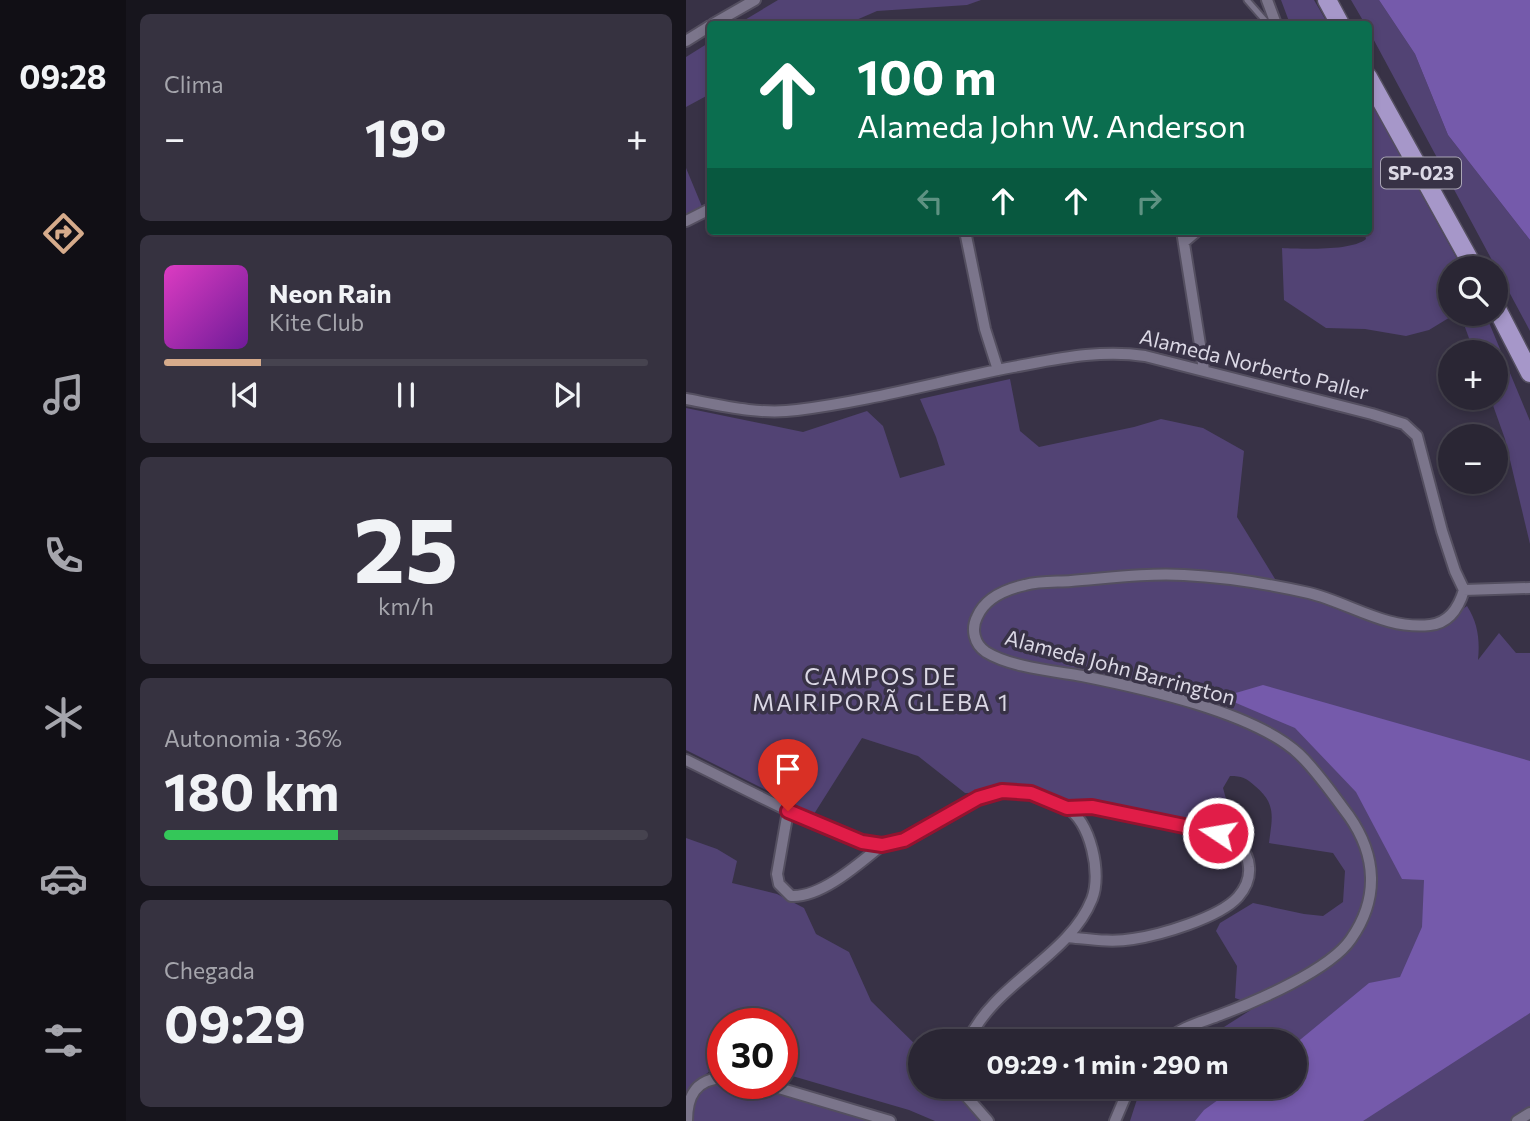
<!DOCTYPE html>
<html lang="pt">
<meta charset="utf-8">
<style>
body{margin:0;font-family:Commissioner,sans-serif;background:#363240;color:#f1f3f6;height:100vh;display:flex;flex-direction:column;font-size:26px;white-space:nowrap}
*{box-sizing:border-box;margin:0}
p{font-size:23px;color:#a5a5ac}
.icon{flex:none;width:38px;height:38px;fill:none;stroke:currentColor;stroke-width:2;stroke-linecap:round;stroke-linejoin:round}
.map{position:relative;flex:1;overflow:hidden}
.side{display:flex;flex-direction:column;gap:14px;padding:14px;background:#17151d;width:560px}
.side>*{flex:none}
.top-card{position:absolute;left:21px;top:21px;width:665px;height:214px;border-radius:7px;box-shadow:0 4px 10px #0003,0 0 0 2px #46434f;background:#0b6e4f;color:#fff;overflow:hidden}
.fabs{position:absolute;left:752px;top:256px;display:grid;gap:14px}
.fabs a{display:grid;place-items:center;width:70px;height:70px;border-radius:50%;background:#2a2634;box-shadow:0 4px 10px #0003,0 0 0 2px #46434f;font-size:35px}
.speed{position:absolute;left:21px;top:1008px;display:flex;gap:14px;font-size:35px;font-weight:700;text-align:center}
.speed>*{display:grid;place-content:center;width:91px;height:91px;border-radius:50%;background:#2a2634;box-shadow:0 4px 10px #0003,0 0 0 2px #46434f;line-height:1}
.speed .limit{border:10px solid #d22;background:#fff;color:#111}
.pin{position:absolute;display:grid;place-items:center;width:60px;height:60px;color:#fff;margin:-72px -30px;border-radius:50% 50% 50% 0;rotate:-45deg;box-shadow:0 0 7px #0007}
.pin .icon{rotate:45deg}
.me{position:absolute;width:77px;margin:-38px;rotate:282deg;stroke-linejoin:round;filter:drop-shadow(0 0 5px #0008)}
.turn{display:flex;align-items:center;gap:24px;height:147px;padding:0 35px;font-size:32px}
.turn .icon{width:91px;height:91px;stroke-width:2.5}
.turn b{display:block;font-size:49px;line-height:60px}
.lanes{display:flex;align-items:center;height:66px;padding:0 35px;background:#0003;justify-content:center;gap:35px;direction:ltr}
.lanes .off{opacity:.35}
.big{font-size:52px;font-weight:700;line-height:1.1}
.side .card{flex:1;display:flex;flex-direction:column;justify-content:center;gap:10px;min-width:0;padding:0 24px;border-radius:10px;background:#363240}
.side .dial{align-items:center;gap:0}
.dial b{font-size:91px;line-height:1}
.song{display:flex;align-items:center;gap:21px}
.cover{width:84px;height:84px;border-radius:10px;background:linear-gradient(135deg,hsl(310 70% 55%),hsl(280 70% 35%))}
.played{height:7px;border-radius:4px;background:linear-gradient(90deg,#d6ab8b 20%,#46434f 20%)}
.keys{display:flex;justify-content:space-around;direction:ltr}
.heat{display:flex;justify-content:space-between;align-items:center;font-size:38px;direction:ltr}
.charge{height:10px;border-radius:5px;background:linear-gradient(90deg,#34c759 36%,#46434f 0)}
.trip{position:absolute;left:222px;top:1029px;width:399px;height:70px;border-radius:35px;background:#2a2634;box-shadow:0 4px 10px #0003,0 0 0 2px #46434f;font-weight:700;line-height:70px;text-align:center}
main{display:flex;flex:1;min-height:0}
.tabs{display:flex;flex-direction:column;width:126px;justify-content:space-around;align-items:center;background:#110f15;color:#a5a5ac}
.tabs .icon{width:49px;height:49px}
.tabs .selected{color:#d6ab8b}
.tabs b{font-size:32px;color:#f1f3f6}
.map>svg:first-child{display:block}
.green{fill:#524374}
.water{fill:#755aab}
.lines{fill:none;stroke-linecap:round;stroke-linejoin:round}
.service-casing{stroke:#544f60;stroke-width:9}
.minor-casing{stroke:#544f60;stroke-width:14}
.primary-casing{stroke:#544f60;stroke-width:21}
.service{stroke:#7b758b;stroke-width:5}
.minor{stroke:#7b758b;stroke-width:10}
.primary{stroke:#a697c9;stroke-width:18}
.route-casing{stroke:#92132f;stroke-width:18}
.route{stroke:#e11d48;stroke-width:12}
.labels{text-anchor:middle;stroke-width:7;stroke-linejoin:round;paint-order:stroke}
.shield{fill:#383246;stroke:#aaa6b5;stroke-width:2}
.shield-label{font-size:19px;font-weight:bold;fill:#dbd8e5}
.street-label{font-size:21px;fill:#dbd8e5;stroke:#383246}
.neighbourhood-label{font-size:23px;letter-spacing:2px;fill:#dbd8e5;stroke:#383246}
</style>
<main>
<nav class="tabs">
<b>09:28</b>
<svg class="icon selected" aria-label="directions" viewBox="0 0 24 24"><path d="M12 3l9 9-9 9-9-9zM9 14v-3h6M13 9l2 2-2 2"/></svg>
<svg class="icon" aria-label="music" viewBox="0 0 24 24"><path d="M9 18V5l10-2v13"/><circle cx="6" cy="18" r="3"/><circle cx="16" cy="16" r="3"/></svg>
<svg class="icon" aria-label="phone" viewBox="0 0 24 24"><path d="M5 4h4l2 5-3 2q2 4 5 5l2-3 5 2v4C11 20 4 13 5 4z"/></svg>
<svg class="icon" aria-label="climate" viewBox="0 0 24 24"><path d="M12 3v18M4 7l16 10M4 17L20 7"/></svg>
<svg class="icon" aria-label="car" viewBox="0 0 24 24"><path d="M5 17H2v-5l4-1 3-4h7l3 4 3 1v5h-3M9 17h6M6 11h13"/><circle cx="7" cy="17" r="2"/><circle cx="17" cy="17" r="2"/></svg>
<svg class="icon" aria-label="filters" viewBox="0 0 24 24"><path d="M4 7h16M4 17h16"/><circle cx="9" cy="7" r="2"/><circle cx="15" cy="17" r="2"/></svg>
</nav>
<section class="side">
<div class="card"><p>Clima</p>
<div class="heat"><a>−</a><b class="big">19°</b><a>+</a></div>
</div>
<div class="card">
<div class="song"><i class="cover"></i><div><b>Neon Rain</b><p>Kite Club</p></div></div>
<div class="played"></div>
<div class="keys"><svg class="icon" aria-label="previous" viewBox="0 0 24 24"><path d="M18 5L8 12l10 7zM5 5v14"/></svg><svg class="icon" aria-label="pause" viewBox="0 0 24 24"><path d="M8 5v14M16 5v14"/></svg><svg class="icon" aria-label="next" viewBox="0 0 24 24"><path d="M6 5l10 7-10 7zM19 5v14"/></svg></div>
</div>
<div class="card dial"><b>25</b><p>km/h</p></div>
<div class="card"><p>Autonomia · 36%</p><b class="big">180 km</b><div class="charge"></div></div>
<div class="card"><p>Chegada</p><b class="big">09:29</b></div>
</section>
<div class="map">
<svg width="844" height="1121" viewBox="0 0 844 1121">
<rect width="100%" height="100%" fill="#383246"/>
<!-- green -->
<path class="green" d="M92,0H295L281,5L191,11L161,24H52Z
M595,0H628L642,24H604Z
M665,0H693L729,54L762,135L844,240V331L683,31L682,24H679Z
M24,42V94L0,107V57Z
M683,98L776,268H765V313H799L844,421V544L819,439L804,397H810V352H788L776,319L766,316L743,330L720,336L679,329L640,328L598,300L596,248C616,249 666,251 680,239L678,231H682Z
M0,168L17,209L0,215Z
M324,379L334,431L353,447L448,427L475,419L517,428L558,451L551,517L597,592L627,600L685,622L747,631L781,606C792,623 794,640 792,660L813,633L830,653H844V1121H444L455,1087H609V1041H520L527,1034L571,1006L549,998L551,966L530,931L534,923L567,903L618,914L637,916L657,902L659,871L647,853L583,843C586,818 591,804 569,786C560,778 556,776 544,776L537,788L547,824L545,835L388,803L354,792L279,793L232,756L176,738L128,814L0,750V408L117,432L181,411L197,426L214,478L259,465L250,437L234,399Z
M0,838L31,849L51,861L46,883L91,894L118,908L130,934L163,952L185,1001L234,1049V1087H269L270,1092L295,1121H249L223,1110L96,1073V1024H37V1066H30L3,1088L0,1099Z
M25,1083H65L192,1121H7C7,1101 6,1094 25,1083Z"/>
<!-- water -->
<path class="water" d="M693,0H844V240L762,135L729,54Z
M577,685L844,761V1013L677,1121H509L518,1110L550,1087H609V1044L683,983L714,977L736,927L738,880L716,879L670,792L609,728L536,697Z"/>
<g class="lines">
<defs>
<path id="service" d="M561,0L582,24"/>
<path id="minor" d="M581,0L590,24
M27,24L69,0
M0,41L24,26
M0,221L24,209
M279,231L299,329L312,370
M496,231L518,370
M498,242L511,231
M0,399C37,406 74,415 111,410C184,401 255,381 327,367C371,359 414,349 459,356L686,414L718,424L731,436L756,531L769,571L778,590L844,588
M0,760C43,781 85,803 129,823C149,832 172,843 194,845C231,847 274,798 314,792C334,789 363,797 380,807C405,822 416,874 406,899C383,957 309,982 282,1041
M381,808L406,807L532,833C548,840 562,849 563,867C564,878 559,889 552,897C533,918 474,935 447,939C425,943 403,939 381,937
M102,811L91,874L93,884L105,896C135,898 174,863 196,845
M481,1041C494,1027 516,1022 534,1015C569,1002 644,970 665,939C693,899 691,856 663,816C647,795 632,772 613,754C568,712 456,688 396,676C367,671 324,667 300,652C288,644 285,629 291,617C299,598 321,589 339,585C353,581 370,582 385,581C423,578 460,573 498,575C539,577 583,584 623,593C664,603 700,630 744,625C763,623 773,607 778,590
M76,1083L204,1121
M277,1087L281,1097L302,1121
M1,1121C1,1096 10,1079 37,1078
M429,1121L440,1095L446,1087
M831,1121L844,1113"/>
<path id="primary" d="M641,0L654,24
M682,77L788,268
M810,307L844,373"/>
</defs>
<!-- service casing -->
<use href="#service" class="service-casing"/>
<!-- minor casing -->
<use href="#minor" class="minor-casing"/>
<!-- primary casing -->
<use href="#primary" class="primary-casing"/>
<!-- service -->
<use href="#service" class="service"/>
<!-- minor -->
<use href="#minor" class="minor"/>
<!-- primary -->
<use href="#primary" class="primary"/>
</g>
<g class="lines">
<defs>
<path id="route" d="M102,811L176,842L196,845L218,840L292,798L316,791L345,793L381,808L406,807L532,833"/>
</defs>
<!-- route casing -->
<use href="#route" class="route-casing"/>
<!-- route -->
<use href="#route" class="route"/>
</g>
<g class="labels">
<!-- shield labels -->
<rect class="shield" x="695" y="157.5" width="80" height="31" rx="5"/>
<g class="shield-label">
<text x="735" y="180">SP-023</text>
</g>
<!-- street labels -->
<g class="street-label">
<text transform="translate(568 365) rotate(14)" y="7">Alameda Norberto Paller</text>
<text transform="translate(434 668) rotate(15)" y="7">Alameda John Barrington</text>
</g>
<!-- neighbourhood labels -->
<g class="neighbourhood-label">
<text x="195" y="685">CAMPOS DE<tspan x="195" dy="26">MAIRIPORÃ GLEBA 1</tspan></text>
</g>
</g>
</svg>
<div class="fabs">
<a><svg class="icon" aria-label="search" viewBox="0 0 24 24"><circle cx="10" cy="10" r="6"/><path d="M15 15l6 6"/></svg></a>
<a>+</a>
<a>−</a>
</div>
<div class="speed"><div class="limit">30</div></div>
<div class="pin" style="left:102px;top:811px;background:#d93025"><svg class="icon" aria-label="arrive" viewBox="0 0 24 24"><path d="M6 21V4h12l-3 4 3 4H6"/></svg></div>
<svg class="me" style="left:532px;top:833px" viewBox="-20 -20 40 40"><circle r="17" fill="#e11d48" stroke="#fff" stroke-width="3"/><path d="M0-11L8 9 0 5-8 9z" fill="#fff"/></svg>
<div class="trip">09:29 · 1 min · 290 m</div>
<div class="top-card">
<div class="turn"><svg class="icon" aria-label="ahead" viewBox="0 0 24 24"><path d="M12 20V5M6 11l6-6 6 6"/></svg><div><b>100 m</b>Alameda John W. Anderson</div></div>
<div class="lanes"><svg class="icon off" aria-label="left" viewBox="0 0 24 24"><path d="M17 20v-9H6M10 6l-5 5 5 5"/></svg><svg class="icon" aria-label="ahead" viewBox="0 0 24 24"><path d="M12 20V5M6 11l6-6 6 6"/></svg><svg class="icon" aria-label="ahead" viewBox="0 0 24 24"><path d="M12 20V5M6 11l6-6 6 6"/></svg><svg class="icon off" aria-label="right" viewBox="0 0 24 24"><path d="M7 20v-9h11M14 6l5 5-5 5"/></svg></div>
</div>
</div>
</main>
